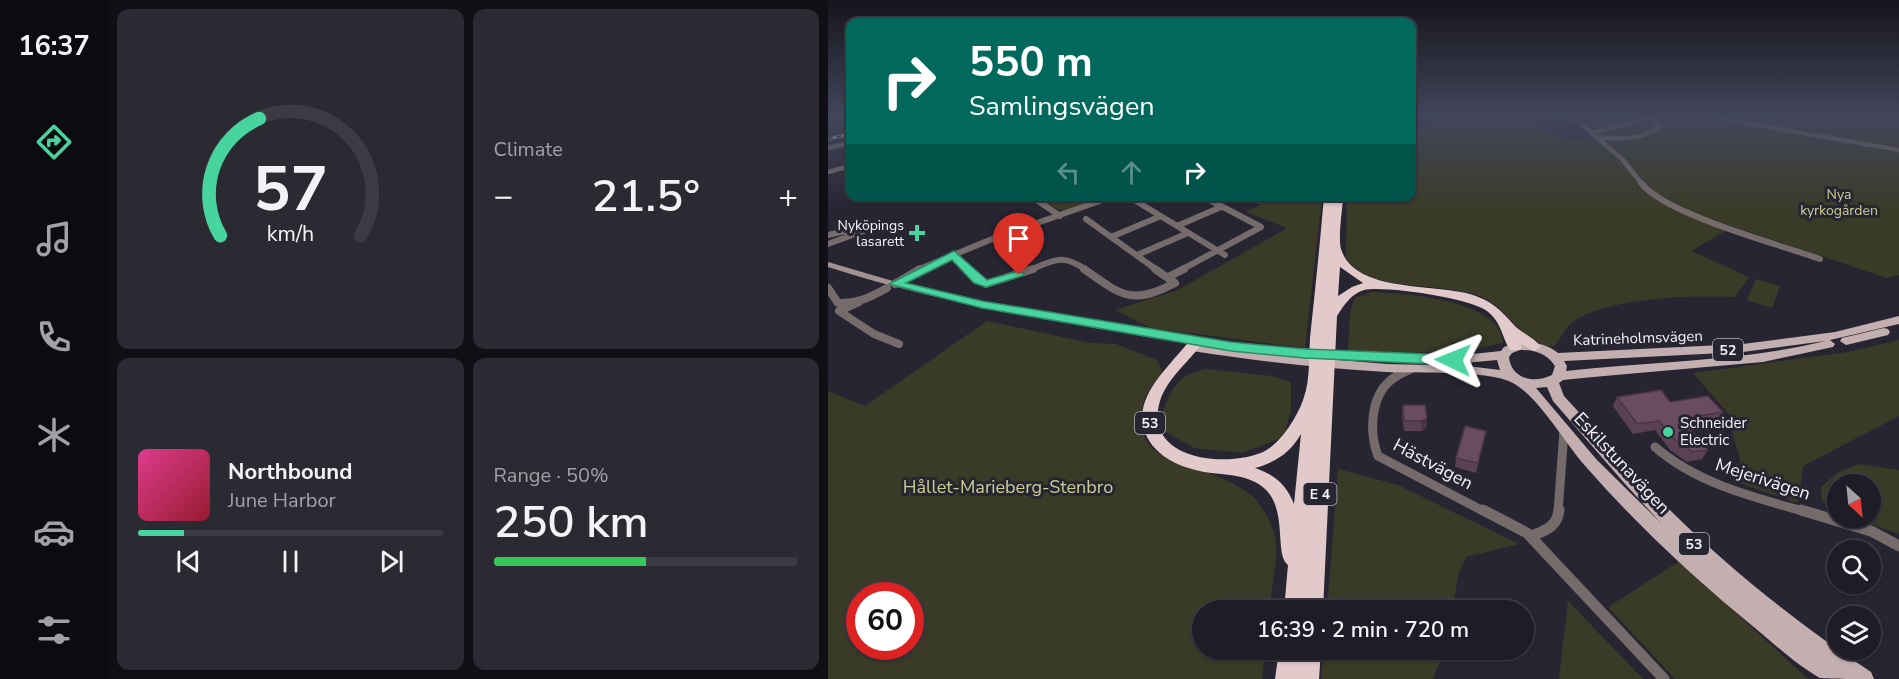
<!DOCTYPE html>
<meta charset="utf-8">
<style>
body{margin:0;font-family:"Nunito Sans",sans-serif;background:#2b2932;color:#f1f3f6;height:100vh;display:flex;flex-direction:column;font-size:22px;white-space:nowrap}
*{box-sizing:border-box;margin:0}
p{font-size:20px;color:#a1a1a7}
.icon{flex:none;width:33px;height:33px;fill:none;stroke:currentColor;stroke-width:2;stroke-linecap:round;stroke-linejoin:round}
.map{position:relative;flex:1;overflow:hidden}
.side{display:flex;flex-direction:column;gap:9px;padding:9px;background:#100f15;width:720px}
.side>*{flex:none}
.guide{position:absolute;left:18px;top:18px;width:570px;height:183px;border-radius:12px;box-shadow:0 2px 4px #0004,0 0 0 2px #3c3a43;background:#00695c;color:#fff;overflow:hidden}
.needle{width:39px;rotate:153deg}
.tools{position:absolute;left:999px;top:474px;display:grid;gap:12px}
.tools a{display:grid;place-items:center;width:54px;height:54px;border-radius:50%;background:#1e1c26;box-shadow:0 2px 4px #0004,0 0 0 2px #3c3a43;font-size:30px}
.speed{position:absolute;left:18px;top:582px;display:flex;gap:12px;font-size:30px;font-weight:700;text-align:center}
.speed>*{display:grid;place-content:center;width:78px;height:78px;border-radius:50%;background:#1e1c26;box-shadow:0 2px 4px #0004,0 0 0 2px #3c3a43;line-height:1}
.speed .limit{border:9px solid #d22;background:#fff;color:#111}
.pin{position:absolute;display:grid;place-items:center;width:51px;height:51px;color:#fff;margin:-62px -26px;border-radius:50% 50% 50% 0;rotate:-45deg;box-shadow:0 0 6px #0007}
.pin .icon{rotate:45deg}
.me{position:absolute;width:66px;margin:-33px;rotate:272deg;stroke-linejoin:round;filter:drop-shadow(0 0 4px #0008)}
.turn{display:flex;align-items:center;gap:21px;height:126px;padding:0 24px;font-size:27px}
.turn .icon{width:78px;height:78px;stroke-width:2.5}
.turn b{display:block;font-size:42px;line-height:51px}
.lanes{display:flex;align-items:center;height:57px;padding:0 24px;background:#0003;justify-content:center;gap:30px;direction:ltr}
.lanes .off{opacity:.35}
.big{font-size:45px;font-weight:600;line-height:1.1}
.side .widget{flex:1;display:flex;flex-direction:column;justify-content:center;gap:9px;min-width:0;padding:0 21px;border-radius:12px;background:#2b2932}
.side .dial{align-items:center;gap:0}
.dial svg{height:156px;overflow:visible;fill:none;stroke:#3c3a43;stroke-width:7;stroke-linecap:round;text-anchor:middle}
.dial text{fill:#f1f3f6;stroke:none}
.song{display:flex;align-items:center;gap:18px}
.cover{width:72px;height:72px;border-radius:9px;background:linear-gradient(135deg,hsl(330 70% 55%),hsl(350 70% 35%))}
.played{height:6px;border-radius:3px;background:linear-gradient(90deg,#47d49e 15%,#3c3a43 15%)}
.keys{display:flex;justify-content:space-around;direction:ltr}
.heat{display:flex;justify-content:space-between;align-items:center;font-size:33px;direction:ltr}
.charge{height:9px;border-radius:4px;background:linear-gradient(90deg,#34c759 50%,#3c3a43 0)}
.side .tiles{flex:1;display:grid;gap:9px;grid-template-columns:repeat(2,1fr)}
.trip{position:absolute;left:364px;top:600px;width:342px;height:60px;border-radius:30px;background:#1e1c26;box-shadow:0 2px 4px #0004,0 0 0 2px #3c3a43;font-weight:600;line-height:60px;text-align:center}
main{display:flex;flex:1;min-height:0}
.tabs{display:flex;flex-direction:column;width:108px;justify-content:space-around;align-items:center;background:#0c0b0f;color:#a1a1a7}
.tabs .icon{width:42px;height:42px}
.tabs .on{color:#47d49e}
.tabs b{font-size:27px;color:#f1f3f6}
.map>svg:first-child{display:block}
.green{fill:#3a3b27;fill-rule:evenodd}
.lines{fill:none;stroke-linecap:round;stroke-linejoin:round}
.minor-far4{stroke:#756b6b;stroke-width:4.5}
.minor-far3{stroke:#756b6b;stroke-width:6}
.minor-far2{stroke:#756b6b;stroke-width:8}
.minor-far1{stroke:#756b6b;stroke-width:9}
.minor{stroke:#756b6b;stroke-width:11}
.secondary{fill:#a19292;fill-rule:evenodd}
.primary{fill:#c3afaf;fill-rule:evenodd}
.motorway{fill:#e2caca;fill-rule:evenodd}
.rail-casing{stroke:#c8c5d0;stroke-width:3}
.rail{stroke:#282533;stroke-width:1.5;stroke-dasharray:4.5;stroke-linecap:butt}
.wall{fill:#5a4154}
.shaded-wall{fill:#4a3545}
.building{fill:#694c62;stroke:#4a3545;stroke-width:1.5}
.route{fill:#47d49e;stroke:#2e8a67;stroke-width:1.5}
.poi-dot{fill:#47d49e;stroke:#282533;stroke-width:2}
.labels{text-anchor:middle;stroke-width:6;stroke-linejoin:round;paint-order:stroke}
.far-park-label{font-size:14px;fill:#cbce90;stroke:#282533}
.far-poi-label{font-size:14px;fill:#f4f2fc;stroke:#282533;text-anchor:end}
.shield{fill:#282533;stroke:#b7b4c0;stroke-width:1.5}
.shield-label{font-size:14px;font-weight:bold;fill:#f4f2fc}
.street-label{font-size:15px;fill:#f4f2fc;stroke:#282533}
.poi-label{font-size:15px;fill:#f4f2fc;stroke:#282533;text-anchor:start}
.near-street-label{font-size:18px;fill:#f4f2fc;stroke:#282533}
.near-park-label{font-size:18px;fill:#cbce90;stroke:#282533}
</style>
<main>
<nav class="tabs">
<b>16:37</b>
<svg class="icon on" aria-label="directions" viewBox="0 0 24 24"><path d="M12 3l9 9-9 9-9-9zM9 14v-3h6M13 9l2 2-2 2"/></svg>
<svg class="icon" aria-label="music" viewBox="0 0 24 24"><path d="M9 18V5l10-2v13"/><circle cx="6" cy="18" r="3"/><circle cx="16" cy="16" r="3"/></svg>
<svg class="icon" aria-label="phone" viewBox="0 0 24 24"><path d="M5 4h4l2 5-3 2q2 4 5 5l2-3 5 2v4C11 20 4 13 5 4z"/></svg>
<svg class="icon" aria-label="climate" viewBox="0 0 24 24"><path d="M12 3v18M4 7l16 10M4 17L20 7"/></svg>
<svg class="icon" aria-label="car" viewBox="0 0 24 24"><path d="M5 17H2v-5l4-1 3-4h7l3 4 3 1v5h-3M9 17h6M6 11h13"/><circle cx="7" cy="17" r="2"/><circle cx="17" cy="17" r="2"/></svg>
<svg class="icon" aria-label="filters" viewBox="0 0 24 24"><path d="M4 7h16M4 17h16"/><circle cx="9" cy="7" r="2"/><circle cx="15" cy="17" r="2"/></svg>
</nav>
<section class="side">
<div class="tiles">
<div class="widget dial"><svg viewBox="0 0 100 80">
<path d="M14 69A42 42 0 1 1 86 69"/>
<path d="M14 69A42 42 0 0 1 34 9" stroke="#47d49e"/>
<text x="50" y="56" font-size="32" font-weight="700">57</text>
<text x="50" y="72" font-size="11">km/h</text>
</svg></div>
<div class="widget"><p>Climate</p>
<div class="heat"><a>−</a><b class="big">21.5°</b><a>+</a></div>
</div>
<div class="widget">
<div class="song"><i class="cover"></i><div><b>Northbound</b><p>June Harbor</p></div></div>
<div class="played"></div>
<div class="keys"><svg class="icon" aria-label="previous" viewBox="0 0 24 24"><path d="M18 5L8 12l10 7zM5 5v14"/></svg><svg class="icon" aria-label="pause" viewBox="0 0 24 24"><path d="M8 5v14M16 5v14"/></svg><svg class="icon" aria-label="next" viewBox="0 0 24 24"><path d="M6 5l10 7-10 7zM19 5v14"/></svg></div>
</div>
<div class="widget"><p>Range · 50%</p><b class="big">250 km</b><div class="charge"></div></div>
</div>
</section>
<div class="map">
<svg width="1071" height="679" viewBox="0 0 1071 679">
<rect width="100%" height="100%" fill="#282533"/>
<!-- green -->
<path class="green" d="M620,115H713L710,117L717,126H709L708,128L745,140L766,136L783,152H787L751,118L755,115H863L1071,152V275L1059,278L871,215L810,183L832,202L899,230L863,251L921,277L907,297C865,295 782,297 746,321C736,327 734,339 726,346C695,345 684,314 660,300C620,278 542,297 518,257L519,197L584,196V127L594,128L607,126L603,120Z
M880,115H1071V148L1048,144Z
M210,197H280L242,210H230Z
M415,197H494L477,348L323,328L287,310L350,290L459,228L418,212L432,205Z
M928,279L952,286L944,308L919,300Z
M543,292C574,293 674,299 675,343L627,353L520,351L522,312L527,298Z
M159,321L263,343L288,344L329,360L334,371C329,382 318,392 315,403C300,463 364,463 398,480C406,484 415,489 422,494C433,502 444,524 447,537C451,552 443,594 441,610H375V650H437L434,679H0V391L37,406ZM32,596H82V646H32Z
M1071,340V416L975,466L970,503L911,483L912,458L904,432V418L865,373L1020,352Z
M378,369L443,376L463,382V411L455,437L415,453L366,448L338,432L333,415C345,388 348,375 378,369Z
M1032,464L1071,470V534L1026,518H1042V484H1010L1009,511L994,501L993,487L1011,472Z
M510,469L570,485L691,544L638,557L631,572L624,610H499Z
M852,561L980,679H847L780,607Z
M740,601L811,675L816,679H731Z
M496,650H616L605,679H493Z"/>
<g class="lines">
<!-- minor-far4 -->
<path class="minor-far4" d="M743,115L794,159L814,184
M872,115L1071,150
M764,133L827,116
M770,137C790,140 814,140 831,127L823,115
M0,148L22,143
M0,172L22,166"/>
<!-- minor-far3 -->
<path class="minor-far3" d="M813,183C839,215 950,244 992,259
M203,196L232,216
M374,196L433,227
M303,198L397,255
M258,219L329,270
M349,226L393,207
M0,235L47,224
M283,237L333,216
M0,244L49,226
M126,255L140,270
M309,255L360,233
M89,270L169,237L286,196
M202,270C226,260 235,253 258,270
M353,270L433,227"/>
<!-- minor-far2 -->
<path class="minor-far2" d="M139,269L158,284L205,269
M256,269C293,295 303,306 347,283L327,269
M340,277L356,269
M68,283L92,272
M67,284L92,269
M0,288L10,303C29,304 43,297 59,288
M31,302L11,311L46,334L71,344
M567,377L582,370"/>
<!-- minor-far1 -->
<path class="minor-far1" d="M569,376C543,390 540,429 550,456L657,512
M827,447C870,484 925,497 978,512
M730,512L736,431"/>
<!-- minor -->
<path class="minor" d="M655,510L699,533L836,679
M973,510L1043,531L1071,546
M704,536C718,530 729,527 731,510"/>
<!-- secondary -->
<path class="secondary" d="M0,262L92,289L136,299L229,316L368,339L373,342L368,345C244,324 120,306 0,267Z"/>
<!-- primary -->
<path class="primary" d="M1071,316V324L1002,340L1007,344L1005,347L935,362L765,377L735,380L731,383L736,396C765,427 792,460 822,490C889,559 963,619 1043,672L1046,679C1034,679 1001,679 992,678C970,666 946,644 927,628C867,579 810,526 759,468C738,445 711,397 685,383C658,369 590,374 558,372C493,368 428,361 364,351L358,347L364,343L446,354L444,351L446,348L450,347L625,356L673,351L676,347C694,340 713,340 730,353L915,344L1007,332ZM997,341C912,362 825,361 738,371L739,366L736,361L915,352ZM692,350C707,350 718,353 727,366L724,375C706,384 683,379 681,357L684,353ZM462,356L625,364L669,360L672,370L639,366L559,364ZM719,387L725,401L798,485L833,523L769,460L708,388Z
M1056,328L1060,329L1062,332L1060,335L1018,345L1012,341L1014,338Z"/>
<!-- motorway -->
<path class="motorway" d="M496,196H506V198L512,196L515,199C514,212 510,238 513,249C527,294 609,283 645,295C663,301 673,310 685,324C693,333 706,337 713,347L706,351L692,343L694,347L692,350H682C673,335 674,323 659,311C643,298 555,285 536,290C523,294 516,305 509,316L495,610H456L460,565C446,555 460,510 437,489C421,474 396,475 376,472C356,468 337,461 324,445C294,404 340,369 363,339L368,338L375,342C362,361 339,378 332,401C314,460 400,469 437,451C454,442 471,414 476,397C482,381 481,355 482,338C487,291 492,244 496,196ZM512,267L535,283L524,287L510,296ZM473,434L466,504C458,484 447,475 427,468C448,462 462,453 473,434Z
M451,650H493L491,679H447Z"/>
<defs>
<path id="rail" d="M0,139L22,134"/>
</defs>
<!-- rail casing -->
<use href="#rail" class="rail-casing"/>
<!-- rail -->
<use href="#rail" class="rail"/>
</g>
<!-- wall -->
<path class="wall" d="M789,397L842,402L895,412L889,422L861,426L880,450L874,459L859,462L842,450L827,430L805,434L785,406Z
M575,405L599,418L598,428L593,431H576L574,415Z
M658,431L648,473L627,467L628,458Z"/>
<!-- shaded-wall -->
<path class="shaded-wall" d="M599,418L598,428L593,431V421Z"/>
<!-- building -->
<path class="building" d="M833,390L842,402L880,396L895,412L855,419L880,450L865,452L847,440L831,421L809,424L789,397Z
M575,405H597L599,418L593,421H576Z
M637,426L658,431L650,463L628,458Z"/>
<!-- sky -->
<linearGradient id="sky" x2="0" y2="1"><stop stop-color="#16141c"/><stop offset="0.55" stop-color="#42465b"/><stop offset="1" stop-color="#42465b" stop-opacity="0"/></linearGradient>
<rect width="1071" height="210" fill="url(#sky)"/>
<!-- route -->
<path class="route" d="M126,251L159,280L191,271L197,275L158,287L146,283L124,260L78,283L154,301L403,342L477,349L625,355L632,360L625,365L477,358L403,351L154,308L61,284Z"/>
<!-- markers -->
<g class="poi-dot">
<path d="M86 224h6v6h6v6h-6v6h-6v-6h-6v-6h6z"/>
<circle cx="840" cy="432" r="6"/>
</g>
<g class="labels">
<!-- far-park labels -->
<g class="far-park-label">
<text x="1011" y="199">Nya<tspan x="1011" dy="16">kyrkogården</tspan></text>
</g>
<!-- far-poi labels -->
<g class="far-poi-label">
<text x="76" y="230">Nyköpings<tspan x="76" dy="16">lasarett</tspan></text>
</g>
<!-- shield labels -->
<g class="shield">
<rect x="885" y="339" width="30" height="22" rx="4.5"/>
<rect x="307" y="412" width="30" height="22" rx="4.5"/>
<rect x="475.5" y="483" width="33" height="22" rx="4.5"/>
<rect x="851" y="533" width="30" height="22" rx="4.5"/>
</g>
<g class="shield-label">
<text x="900" y="355">52</text>
<text x="322" y="428">53</text>
<text x="492" y="499">E 4</text>
<text x="866" y="549">53</text>
</g>
<!-- street labels -->
<g class="street-label">
<text transform="translate(810 338) rotate(-2)" y="5">Katrineholmsvägen</text>
</g>
<!-- poi labels -->
<g class="poi-label">
<text x="852" y="428">Schneider<tspan x="852" dy="17">Electric</tspan></text>
</g>
<!-- near-street labels -->
<g class="near-street-label">
<text transform="translate(794 463) rotate(47)" y="6">Eskilstunavägen</text>
<text transform="translate(605 464) rotate(28)" y="6">Hästvägen</text>
<text transform="translate(935 479) rotate(18)" y="6">Mejerivägen</text>
</g>
<!-- near-park labels -->
<g class="near-park-label">
<text x="180" y="493">Hållet-Marieberg-Stenbro</text>
</g>
</g>
</svg>
<div class="tools">
<a><svg class="needle" viewBox="-14 -14 28 28"><path d="M0-13l5 13h-10z" fill="#e53935"/><path d="M0 13l5-13h-10z" fill="#a1a1a7"/></svg></a>
<a><svg class="icon" aria-label="search" viewBox="0 0 24 24"><circle cx="10" cy="10" r="6"/><path d="M15 15l6 6"/></svg></a>
<a><svg class="icon" aria-label="layers" viewBox="0 0 24 24"><path d="M12 4l9 5-9 5-9-5zM3 14l9 5 9-5"/></svg></a>
</div>
<div class="speed"><div class="limit">60</div></div>
<div class="pin" style="left:191px;top:275px;background:#d93025"><svg class="icon" aria-label="arrive" viewBox="0 0 24 24"><path d="M6 21V4h12l-3 4 3 4H6"/></svg></div>
<svg class="me" style="left:625px;top:360px" viewBox="-20 -20 40 40"><path d="M0-17L14 15 0 8-14 15z" fill="#47d49e" stroke="#fff" stroke-width="4"/></svg>
<div class="trip">16:39 · 2 min · 720 m</div>
<div class="guide">
<div class="turn"><svg class="icon" aria-label="right" viewBox="0 0 24 24"><path d="M7 20v-9h11M14 6l5 5-5 5"/></svg><div><b>550 m</b>Samlingsvägen</div></div>
<div class="lanes"><svg class="icon off" aria-label="left" viewBox="0 0 24 24"><path d="M17 20v-9H6M10 6l-5 5 5 5"/></svg><svg class="icon off" aria-label="ahead" viewBox="0 0 24 24"><path d="M12 20V5M6 11l6-6 6 6"/></svg><svg class="icon" aria-label="right" viewBox="0 0 24 24"><path d="M7 20v-9h11M14 6l5 5-5 5"/></svg></div>
</div>
</div>
</main>
